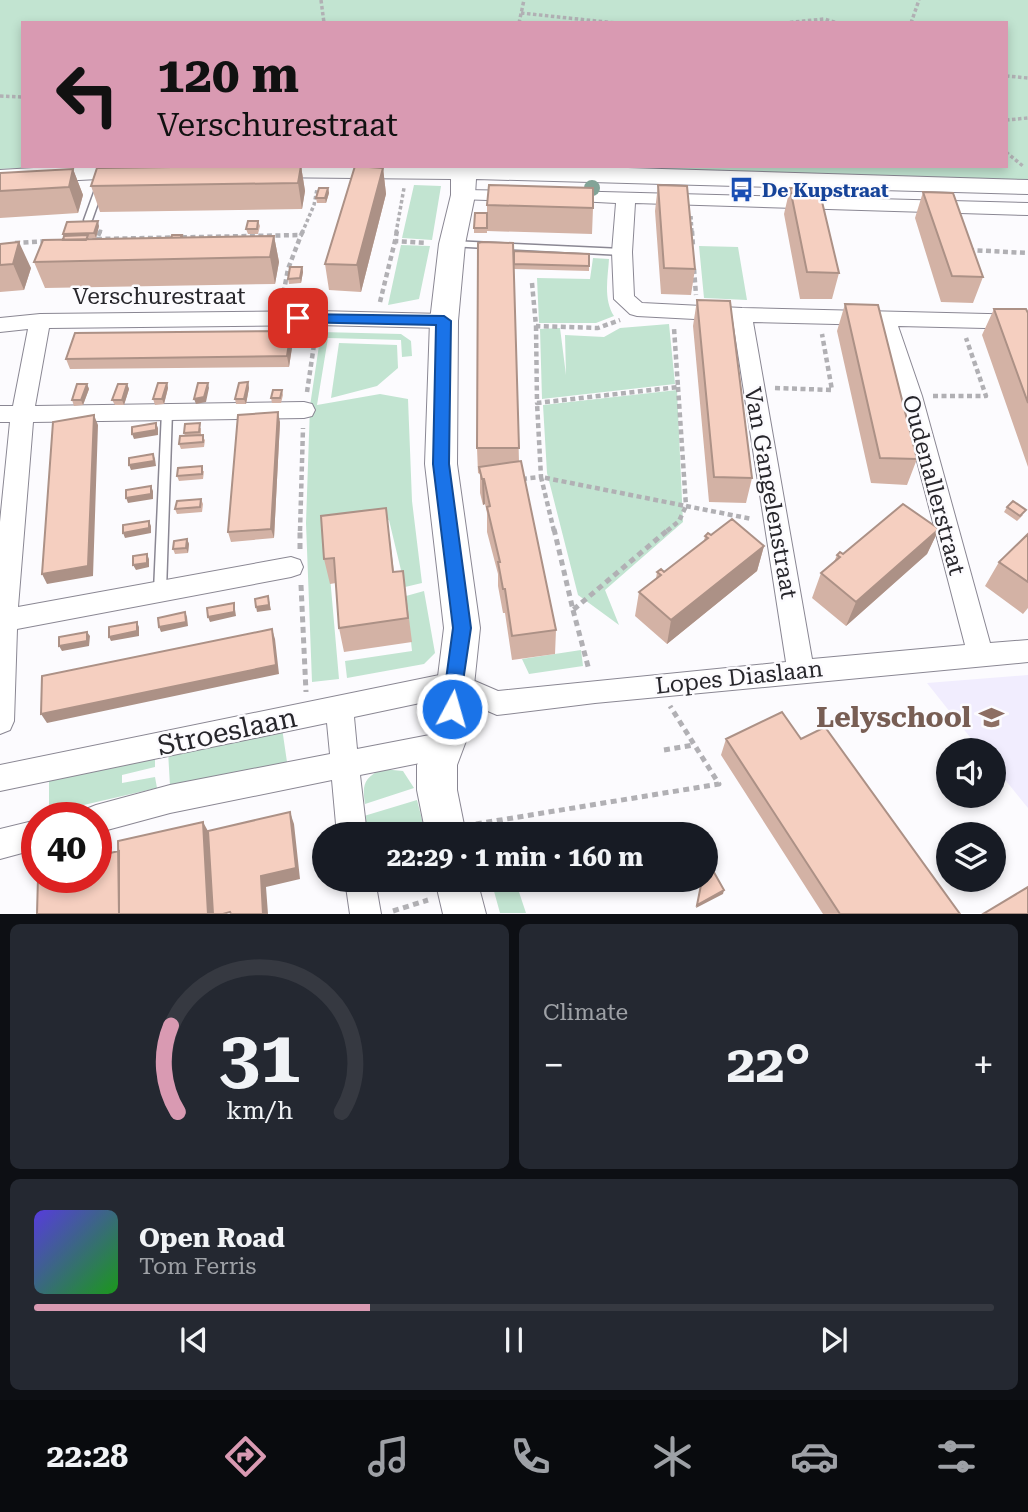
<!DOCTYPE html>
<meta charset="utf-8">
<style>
body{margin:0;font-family:"Roboto Serif",serif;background:#242831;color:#f1f3f6;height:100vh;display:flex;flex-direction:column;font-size:26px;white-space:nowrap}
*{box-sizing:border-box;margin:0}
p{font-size:23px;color:#9ea1a6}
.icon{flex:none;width:38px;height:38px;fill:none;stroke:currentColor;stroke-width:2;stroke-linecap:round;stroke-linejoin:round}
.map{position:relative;height:914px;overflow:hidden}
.side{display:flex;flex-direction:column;gap:10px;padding:10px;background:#0d0f14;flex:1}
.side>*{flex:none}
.hud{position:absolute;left:21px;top:21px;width:987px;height:147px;border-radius:0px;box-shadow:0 4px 10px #0003;background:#d99ab2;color:#111;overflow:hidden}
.tools{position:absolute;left:936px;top:738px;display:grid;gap:14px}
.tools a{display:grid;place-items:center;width:70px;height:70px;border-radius:50%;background:#171b24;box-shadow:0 4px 10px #0003;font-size:35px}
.speed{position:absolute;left:21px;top:802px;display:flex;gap:14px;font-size:35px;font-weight:700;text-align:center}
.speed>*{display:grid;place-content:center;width:91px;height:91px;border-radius:50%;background:#171b24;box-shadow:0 4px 10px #0003;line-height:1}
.speed .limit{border:10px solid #d22;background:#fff;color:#111}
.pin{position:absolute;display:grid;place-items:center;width:60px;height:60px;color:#fff;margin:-30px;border-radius:14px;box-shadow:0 4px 10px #0006}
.me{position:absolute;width:77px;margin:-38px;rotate:6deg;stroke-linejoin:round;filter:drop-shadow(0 0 5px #0008)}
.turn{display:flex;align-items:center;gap:24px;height:147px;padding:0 21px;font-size:32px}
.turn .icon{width:91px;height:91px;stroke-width:2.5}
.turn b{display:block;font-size:49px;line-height:60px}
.big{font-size:52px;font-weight:700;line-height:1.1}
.side .tile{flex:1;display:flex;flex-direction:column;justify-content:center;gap:10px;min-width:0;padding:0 24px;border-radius:10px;background:#242831}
.side .dial{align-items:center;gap:0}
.dial svg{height:182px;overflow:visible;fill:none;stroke:#363941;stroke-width:7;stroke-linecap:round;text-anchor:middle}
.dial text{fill:#f1f3f6;stroke:none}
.song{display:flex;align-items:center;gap:21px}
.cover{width:84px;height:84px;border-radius:10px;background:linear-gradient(135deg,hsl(250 70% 55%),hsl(120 70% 35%))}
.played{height:7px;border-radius:4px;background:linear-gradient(90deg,#d99ab2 35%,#363941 35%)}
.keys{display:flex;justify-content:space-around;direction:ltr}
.heat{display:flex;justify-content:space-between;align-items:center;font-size:38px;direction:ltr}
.side .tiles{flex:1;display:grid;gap:10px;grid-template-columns:1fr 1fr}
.tile:last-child{grid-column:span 2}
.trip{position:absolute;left:312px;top:822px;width:406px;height:70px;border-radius:35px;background:#171b24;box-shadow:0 4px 10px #0003;font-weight:700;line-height:70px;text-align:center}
.dock{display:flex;height:112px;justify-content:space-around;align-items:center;background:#090b0e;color:#9ea1a6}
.dock .icon{width:49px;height:49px}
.dock .on{color:#d99ab2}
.dock b{font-size:32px;color:#f1f3f6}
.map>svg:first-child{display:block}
.built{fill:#f1edfe}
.green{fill:#c2e4d1}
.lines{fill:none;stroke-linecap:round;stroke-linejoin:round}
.lane-casing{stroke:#8a8793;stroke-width:3}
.street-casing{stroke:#8a8793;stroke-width:2}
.secondary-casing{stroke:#8a8793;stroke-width:2}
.path-far2{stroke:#b1b0b4;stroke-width:3.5;stroke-dasharray:3.5 2.5;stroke-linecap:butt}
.path-far1{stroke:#b1b0b4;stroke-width:4.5;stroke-dasharray:5 3.5;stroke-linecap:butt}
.path{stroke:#b1b0b4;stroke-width:5;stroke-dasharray:6 4.5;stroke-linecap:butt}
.lane{fill:#fff;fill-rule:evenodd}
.street{fill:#fff;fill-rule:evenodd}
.secondary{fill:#fff;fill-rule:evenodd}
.tree{fill:#82a497}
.wall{fill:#d3b2a5}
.shaded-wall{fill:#ac9186}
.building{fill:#f5cfc0;stroke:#ac9186;stroke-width:2}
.route{fill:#1a73e8;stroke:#114b97;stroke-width:2}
.labels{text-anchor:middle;stroke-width:5;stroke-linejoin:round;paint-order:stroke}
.far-transit-label{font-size:19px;font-weight:bold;fill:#164399;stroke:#fcfbfe;text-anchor:start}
.street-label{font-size:23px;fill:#27262b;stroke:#fcfbfe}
.near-education-label{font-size:28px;font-weight:bold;fill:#785e54;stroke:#fcfbfe;text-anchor:end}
.near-street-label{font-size:28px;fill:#27262b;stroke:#fcfbfe}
</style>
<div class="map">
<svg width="1028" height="914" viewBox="0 0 1028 914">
<rect width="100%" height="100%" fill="#fcfbfe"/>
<!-- built -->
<path class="built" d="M1028,675V808L994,766V751H981L927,683Z"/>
<!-- green -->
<path class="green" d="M0,0H1028V180L488,166H1006V23H23V166H77L0,169Z
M414,185L441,186L432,240L402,238Z
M401,245L430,246L419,299L388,305Z
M699,246L738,247L747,300L704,298Z
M593,258L609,259C608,277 603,299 614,316L596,323H539L537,278L590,279Z
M669,324L675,384L542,399L540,329L560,328L566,375L565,335L604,337L620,328Z
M321,332L401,334L411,341L412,356L402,357L401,340L328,338L317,405L380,394L408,399L412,501L422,583L405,587L389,520L326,531L339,679L312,682L306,523L310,406Z
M339,343L397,345L398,368L377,386L331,398Z
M677,390L683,522L605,590L619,625L578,595L547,473L543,405Z
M424,591L435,653L424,664L347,678L345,661L412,651L406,596Z
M581,650L583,666L529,674L522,659Z
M282,728L287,762L170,786L168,751Z
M155,756V767L122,775V783L155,777L157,788L49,813V780Z
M382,769L403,771L414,788L365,804C362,784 364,778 382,769Z
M417,800L426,835H368L364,816Z
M480,880H515L526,913H500L492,884L482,888Z"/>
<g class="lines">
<defs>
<path id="lane" d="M97,184H100L104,186L92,220L88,223L85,222L84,220Z
M452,241L622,249L626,252L622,255L449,246V242Z
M167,407L172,411L166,591L164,594L160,596L156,594L154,591L162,411Z"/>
<path id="street" d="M463,190L519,191L528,196L519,201L457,199L454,195Z
M564,191L1028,203V215L635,203L632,252L634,296L642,303L742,308L1028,315V329L898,326L922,396L990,643L1028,640V662L595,703L497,715L453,696L354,717L357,749L445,732L455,736L459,745L455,754L445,758L360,775L367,835H337L332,780L170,813L96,833V817H82L86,809L96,805L170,785L330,754L327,723L0,791V765L454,672L498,691L786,662L733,321L637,316L630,314L614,299L612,252L616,203L558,200L555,196ZM753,322L878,325L900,396L965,645L812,659Z
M317,311L444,314L451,316L454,321L451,326L444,328L317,325L49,328L35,406L304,402L312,404L315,410L312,416L304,418L33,422L18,607L291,557L300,560L303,567L300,574L291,577L17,629L14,721L10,730L0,734V522L10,422H0V406H13L28,329L0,332V318L40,314Z
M37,820V849L0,859V829Z
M345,880H375L381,914H350Z"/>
<path id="secondary" d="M67,166H148L150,170L147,175L138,177L0,184V170Z
M250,166H560L1028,180V194L476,179L475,195L465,244L458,321L457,464L480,628L469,733L457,765V790L466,835H426L417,790V765L431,733L444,628L425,464L430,321L439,244L451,195V179L260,177L251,175L248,170Z
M435,880H477L486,914H443Z"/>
</defs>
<!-- lane casing -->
<use href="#lane" class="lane-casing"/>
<!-- street casing -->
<use href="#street" class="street-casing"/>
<!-- secondary casing -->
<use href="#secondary" class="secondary-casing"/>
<!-- path-far2 -->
<path class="path-far2" d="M321,0L324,23
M521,13L616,23
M519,23L524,0
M784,23L824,19L838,23
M911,23L919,0
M1006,76L1028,78
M0,96L23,97
M1006,120L1028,118
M1006,152L1024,167
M691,216L692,233
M100,233L101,229
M302,233L314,205L317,189
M396,233L404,188"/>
<!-- path-far1 -->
<path class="path-far1" d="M100,231L97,239L301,235L303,231
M397,231L395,241L427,243
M692,231L693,246
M84,240L97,239
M15,243L48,241
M969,250L1028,253
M694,269L696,295
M532,283L536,326L598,328L620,320
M282,301L288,269L301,235
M380,302L395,241
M536,326L537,403L678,387L674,328
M678,387L686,506
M775,388L832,390L822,334
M307,392L315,338
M933,396H986L966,338
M522,479L541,477L537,403
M686,506L752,519
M300,531L303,428
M554,531L541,477L686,506
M667,531L679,521L686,506"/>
<!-- path -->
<path class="path" d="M554,529L573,610L669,529
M300,549V529
M301,585L306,692
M573,610L589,670
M664,750L694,745
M476,824L719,784L670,706
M393,911L428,900"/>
<!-- lane -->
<use href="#lane" class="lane"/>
<!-- street -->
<use href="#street" class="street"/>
<!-- secondary -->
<use href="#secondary" class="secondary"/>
</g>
<!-- trees -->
<circle class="tree" cx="592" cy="188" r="8"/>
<!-- wall -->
<path class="wall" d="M301,166L305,191L302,209L100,212L91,186Z
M383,168L386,194L361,292L329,290L325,264Z
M73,169L83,195L78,213L0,218V173Z
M658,185L695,269L691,295L661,294L655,211Z
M328,188L329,193L326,203H317L316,198Z
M790,188L839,273L832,299H800L784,214Z
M923,192L983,277L973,303L941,302L915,218Z
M487,205L593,208L592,234L487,231V233H474V228L487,213Z
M258,221L260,226L258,234H248L246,229Z
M99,226L96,238H89V239L171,238L182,235L183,238L274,236L279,262L275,284L45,288L34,262L63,240L64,237L63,234Z
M0,244L31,268L24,290L0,292Z
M514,251L589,254V271L514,269L519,462L556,630L555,654L512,660L505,613H503L498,586V574L487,532V513L485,504L483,505L480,493V474L478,473L477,448Z
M302,267L303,272L301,283L289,284L288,279Z
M697,300L752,478L746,503L709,502L693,326Z
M845,304L917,459L907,485L871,483L837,331Z
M994,309L1028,313V467L982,335Z
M293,341L289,367L70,369L66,359Z
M248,382L249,388L246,404H236L235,399Z
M167,383L168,388L164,404L155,405L153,399Z
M87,384L89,389L83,405L74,406L72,400Z
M127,384L129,389L124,405H115L112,400Z
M282,390L283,395L281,403H272L271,398Z
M280,422L274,538L231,542L228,532Z
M201,428V435L205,440L204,447L181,449L179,444L185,436L184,433Z
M204,471L203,479L179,481L177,476Z
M201,499L203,504L202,512L177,514L175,509Z
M1007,507L1023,515L1017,521L1004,512Z
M939,529L927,554L846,626L812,598L821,573L834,562L837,555L843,554Z
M389,533L394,572L403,571L412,642L344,652L339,628L336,583L330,584L324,559Z
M1028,534V608L1023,614L985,586L999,562Z
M711,535L764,546L757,571L667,644L635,616L639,592L656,579L657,572H664L704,541L705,536Z
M187,539L189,544L188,553L175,554L173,549Z
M726,739H801L960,914H823L721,755Z"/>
<!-- shaded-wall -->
<path class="shaded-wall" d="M301,166L305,191L302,209L298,183Z
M383,168L386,194L361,292L357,265Z
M73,169L83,195L78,213L69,187Z
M328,188L329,193L326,203L325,198Z
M98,221L99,226L96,238L94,233Z
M274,236L279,262L275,284L270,257Z
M19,242L31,268L24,290L13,264Z
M302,267L303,272L301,283L300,278Z
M291,331L293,341L289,367L287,356Z
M248,382L249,388L246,404L244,399Z
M167,383L168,388L164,404L162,399Z
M208,383L209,388L206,402L196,404L194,399Z
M87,384L89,389L83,405L81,400Z
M127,384L129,389L124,405L122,400Z
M278,412L280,422L274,538L271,529Z
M94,415L98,425L93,576L47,584L42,574Z
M156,423L158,428V435L134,439L132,434Z
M153,454L155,459L156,466L131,470L129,465Z
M482,479H484L485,504L483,505Z
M151,486L153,491V499L128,503L126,498Z
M149,521L151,526V533L125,538L123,533Z
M939,529L927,554L846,626L856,602Z
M187,539L189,544L188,553L186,548Z
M764,546L757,571L667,644L671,620Z
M147,554L149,559V567L136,570L133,565Z
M268,596L271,610L257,612L256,607Z
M234,603L236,616L210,622L208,617Z
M185,612L187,617L188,626L161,632L159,627Z
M137,622L139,627V636L111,641L109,637Z
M272,629L275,639L279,674L47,723L41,714Z
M87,632L90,636L89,646L62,651L59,646Z
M290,812L294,824L300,879L266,887L268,914H263L261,876Z
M203,822L214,842L218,914H208Z
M724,890L723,894L696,908L697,905Z"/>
<!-- building -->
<path class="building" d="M248,166H301L298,183L91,186L97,168Z
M355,166L383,168L357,265L325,264Z
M73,169L69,187L0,191V173Z
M489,185L593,188V208L487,205Z
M658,185L687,186L695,269L664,268Z
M319,188H328L325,198H316Z
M790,188L819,189L839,273L807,272Z
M923,192L953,193L983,277L952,276Z
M475,213H487V228H474Z
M98,221L94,233L63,234L67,222Z
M248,221H258L257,229H246Z
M88,235L86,240H63L64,236Z
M172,235H182L181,238H171Z
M274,236L270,257L34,262L43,240Z
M19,242L13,264L0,265V244Z
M482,242L513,243L519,448H477L478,243Z
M514,251L589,254V266L514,264Z
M290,267H302L300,278L288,279Z
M697,300L730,301L752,478L714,477Z
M845,304L878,305L917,459L880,458Z
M994,309H1026L1028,313V403Z
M291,331L287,356L66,359L75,333Z
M248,382L244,399H235L239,383Z
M158,383H167L162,399H153Z
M198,383H208L204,397L194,399Z
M77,384H87L81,400H72Z
M118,384H127L122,400H112Z
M273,390H282L280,398H271Z
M278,412L271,529L228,532L238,415Z
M94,415L88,566L42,574L53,422Z
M156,423V430L132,434V427Z
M200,423L199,432L184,433L185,424Z
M203,435V442L179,444L180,436Z
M153,454L154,461L129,465V458Z
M521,461L556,630L512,636L505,589H503L498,562H500L487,507L490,506L484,479H482L479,467Z
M202,466V474L177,476L178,468Z
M151,486V494L126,498V490Z
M201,499L200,507L175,509L177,501Z
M1013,501L1026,510L1020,516L1007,507Z
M903,504L939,529L856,602L821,573L840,557L837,555L840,552L843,554Z
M386,508L393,572L403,571L408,618L339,628L334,558L324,559L321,516Z
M732,519L764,546L671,620L639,592L661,575L657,572L661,569L664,572L708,538L705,536L708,533L711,535Z
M149,521V528L123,533V525Z
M1028,534V582L999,562Z
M187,539L186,548L173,549L174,541Z
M147,554V563L133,565V556Z
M268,596L269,605L256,607L255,599Z
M234,603V612L208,617L207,608Z
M185,612L186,622L159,627L158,618Z
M137,622V631L109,637V627Z
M272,629L276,665L41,714L42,676Z
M87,632V641L59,646V637Z
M782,712L801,739L825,727L960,914H840L726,739Z
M290,812L296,868L261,876L263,914H231L230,912L223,914H213L208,831Z
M203,822L208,914H119L118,841Z
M119,851V914H37L38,877H96V856Z
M707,860L724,890L697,905L702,880H705V867Z
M1028,887V914H983Z"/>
<!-- route -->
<path class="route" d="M298,314L444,316L451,321L449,464L471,628L458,715L452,717L445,715L442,709L453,628L433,464L436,325L292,322V315Z"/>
<!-- icons -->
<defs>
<symbol id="bus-bare" viewBox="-9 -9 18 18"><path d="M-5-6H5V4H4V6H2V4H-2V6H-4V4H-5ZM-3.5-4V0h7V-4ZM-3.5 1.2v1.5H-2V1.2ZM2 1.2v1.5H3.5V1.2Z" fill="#1a4fb4" stroke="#fcfbfe" stroke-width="2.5" paint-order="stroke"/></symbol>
<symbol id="school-bare" viewBox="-9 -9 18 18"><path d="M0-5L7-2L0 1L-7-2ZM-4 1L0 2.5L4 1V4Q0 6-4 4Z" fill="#8d6e63" stroke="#fcfbfe" stroke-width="2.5" paint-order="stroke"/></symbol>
</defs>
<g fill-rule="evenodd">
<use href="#bus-bare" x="724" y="172" width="35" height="35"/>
<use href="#school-bare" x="974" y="700" width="35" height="35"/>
</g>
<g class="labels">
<!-- far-transit labels -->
<g class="far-transit-label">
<text x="762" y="197">De Kupstraat</text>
</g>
<!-- street labels -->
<g class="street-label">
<text x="159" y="304">Verschurestraat</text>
<text transform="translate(934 485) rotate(75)" y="8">Oudenallerstraat</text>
<text transform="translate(771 493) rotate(80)" y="8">Van Gangelenstraat</text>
<text transform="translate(739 677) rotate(-6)" y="8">Lopes Diaslaan</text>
</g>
<!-- near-education labels -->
<g class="near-education-label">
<text x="971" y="727">Lelyschool</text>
</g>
<!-- near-street labels -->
<g class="near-street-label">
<text transform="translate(227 731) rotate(-12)" y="10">Stroeslaan</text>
</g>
</g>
</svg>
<div class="tools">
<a><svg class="icon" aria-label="sound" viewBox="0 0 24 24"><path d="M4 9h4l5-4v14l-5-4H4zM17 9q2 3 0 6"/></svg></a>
<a><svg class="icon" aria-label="layers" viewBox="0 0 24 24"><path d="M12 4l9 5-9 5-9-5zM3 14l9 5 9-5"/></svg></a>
</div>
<div class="speed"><div class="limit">40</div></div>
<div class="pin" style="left:298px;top:318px;background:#d93025"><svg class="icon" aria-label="arrive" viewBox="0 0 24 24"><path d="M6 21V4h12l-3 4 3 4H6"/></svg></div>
<svg class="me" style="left:452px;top:709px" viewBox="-20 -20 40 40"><circle r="17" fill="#1a73e8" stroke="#fff" stroke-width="3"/><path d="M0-11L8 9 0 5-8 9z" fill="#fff"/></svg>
<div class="trip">22:29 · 1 min · 160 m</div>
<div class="hud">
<div class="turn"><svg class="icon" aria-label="left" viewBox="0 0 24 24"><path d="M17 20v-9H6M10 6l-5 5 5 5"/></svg><div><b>120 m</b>Verschurestraat</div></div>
</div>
</div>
<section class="side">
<div class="tiles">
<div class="tile dial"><svg viewBox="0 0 100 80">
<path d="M14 69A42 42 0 1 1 86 69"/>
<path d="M14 69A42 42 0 0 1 11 31" stroke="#d99ab2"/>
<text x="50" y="56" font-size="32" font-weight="700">31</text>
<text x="50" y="72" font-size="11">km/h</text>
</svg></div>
<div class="tile"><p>Climate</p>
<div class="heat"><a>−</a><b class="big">22°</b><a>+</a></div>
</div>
<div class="tile">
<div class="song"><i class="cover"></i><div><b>Open Road</b><p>Tom Ferris</p></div></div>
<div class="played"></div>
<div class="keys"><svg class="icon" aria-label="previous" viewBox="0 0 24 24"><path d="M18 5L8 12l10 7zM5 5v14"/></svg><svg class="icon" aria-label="pause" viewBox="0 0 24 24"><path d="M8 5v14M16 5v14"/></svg><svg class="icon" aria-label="next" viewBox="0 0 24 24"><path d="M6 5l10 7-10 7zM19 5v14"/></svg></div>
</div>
</div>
</section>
<nav class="dock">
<b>22:28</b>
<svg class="icon on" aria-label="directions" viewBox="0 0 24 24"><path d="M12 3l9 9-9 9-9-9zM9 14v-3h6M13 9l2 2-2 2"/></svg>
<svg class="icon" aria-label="music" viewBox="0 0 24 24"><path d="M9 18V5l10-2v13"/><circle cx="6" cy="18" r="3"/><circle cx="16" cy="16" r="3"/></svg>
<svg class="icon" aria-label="phone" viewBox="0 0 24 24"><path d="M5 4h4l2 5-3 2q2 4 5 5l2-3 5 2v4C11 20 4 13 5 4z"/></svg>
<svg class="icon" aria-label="climate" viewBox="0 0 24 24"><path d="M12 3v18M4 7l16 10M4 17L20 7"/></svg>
<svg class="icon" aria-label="car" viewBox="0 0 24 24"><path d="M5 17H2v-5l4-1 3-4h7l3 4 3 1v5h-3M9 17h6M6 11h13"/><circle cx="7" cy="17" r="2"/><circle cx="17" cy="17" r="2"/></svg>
<svg class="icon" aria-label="filters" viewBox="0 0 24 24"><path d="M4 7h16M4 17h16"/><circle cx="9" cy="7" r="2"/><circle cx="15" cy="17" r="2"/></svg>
</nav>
